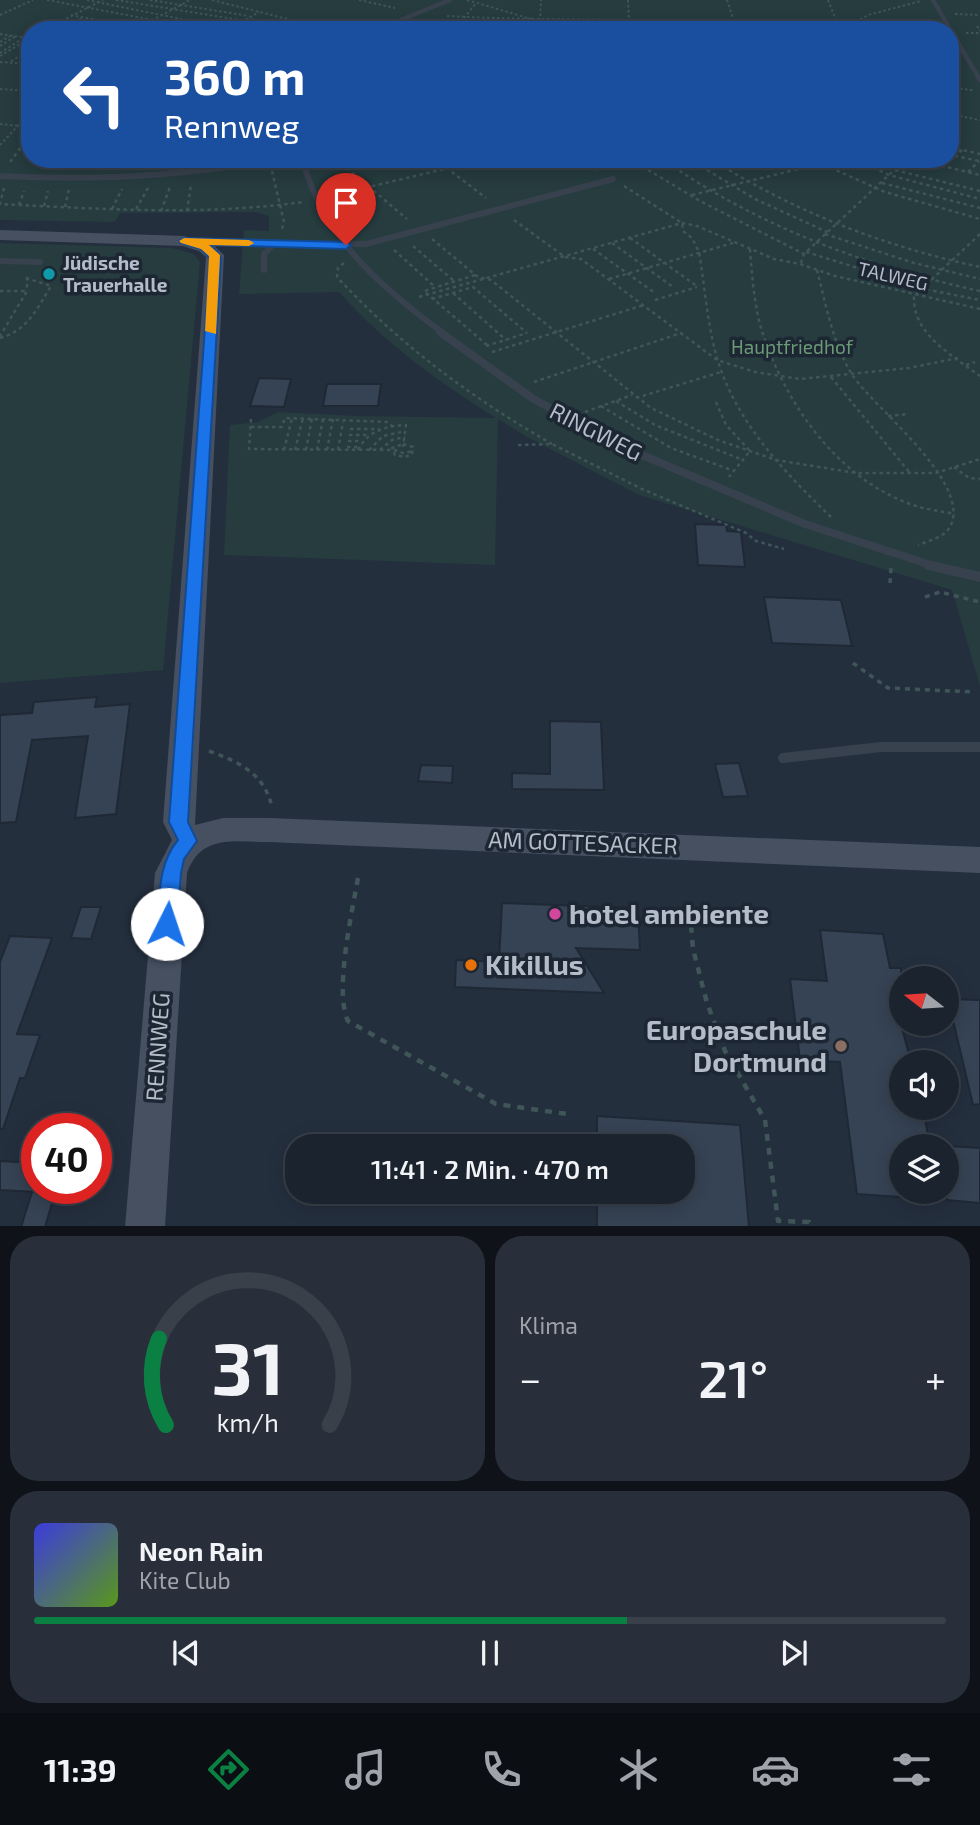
<!DOCTYPE html>
<html lang="de">
<meta charset="utf-8">
<style>
body{margin:0;font-family:"Exo 2",sans-serif;background:#282f3a;color:#f1f3f6;height:100vh;display:flex;flex-direction:column;font-size:26px;white-space:nowrap}
*{box-sizing:border-box;margin:0}
p{font-size:23px;color:#a0a4aa}
.icon{flex:none;width:38px;height:38px;fill:none;stroke:currentColor;stroke-width:2;stroke-linecap:round;stroke-linejoin:round}
.map{position:relative;height:1226px;overflow:hidden}
.side{display:flex;flex-direction:column;gap:10px;padding:10px;background:#0f1319;flex:1}
.side>*{flex:none}
.top-card{position:absolute;left:21px;top:21px;width:938px;height:147px;border-radius:28px;box-shadow:0 4px 18px #0003,0 0 0 2px #39404a;background:#1a4fa0;color:#fff;overflow:hidden}
.needle{width:46px;rotate:287deg}
.controls{position:absolute;left:889px;top:966px;display:grid;gap:14px}
.controls a{display:grid;place-items:center;width:70px;height:70px;border-radius:50%;background:#1b232e;box-shadow:0 4px 18px #0003,0 0 0 2px #39404a;font-size:35px}
.speed{position:absolute;left:21px;top:1113px;display:flex;gap:14px;font-size:35px;font-weight:700;text-align:center}
.speed>*{display:grid;place-content:center;width:91px;height:91px;border-radius:50%;background:#1b232e;box-shadow:0 4px 18px #0003,0 0 0 2px #39404a;line-height:1}
.speed .limit{border:10px solid #d22;background:#fff;color:#111}
.pin{position:absolute;display:grid;place-items:center;width:60px;height:60px;color:#fff;margin:-72px -30px;border-radius:50% 50% 50% 0;rotate:-45deg;box-shadow:0 0 7px #0007}
.pin .icon{rotate:45deg}
.me{position:absolute;width:77px;margin:-38px;rotate:4deg;stroke-linejoin:round;filter:drop-shadow(0 0 5px #0008)}
.turn{display:flex;align-items:center;gap:24px;height:147px;padding:0 28px;font-size:32px}
.turn .icon{width:91px;height:91px;stroke-width:2.5}
.turn b{display:block;font-size:49px;line-height:60px}
.big{font-size:52px;font-weight:600;line-height:1.1}
.side .card{flex:1;display:flex;flex-direction:column;justify-content:center;gap:10px;min-width:0;padding:0 24px;border-radius:28px;background:#282f3a}
.side .dial{align-items:center;gap:0}
.dial svg{height:182px;overflow:visible;fill:none;stroke:#39404a;stroke-width:7;stroke-linecap:round;text-anchor:middle}
.dial text{fill:#f1f3f6;stroke:none}
.song{display:flex;align-items:center;gap:21px}
.cover{width:84px;height:84px;border-radius:10px;background:linear-gradient(135deg,hsl(240 70% 55%),hsl(90 70% 35%))}
.played{height:7px;border-radius:4px;background:linear-gradient(90deg,#0b8043 65%,#39404a 65%)}
.keys{display:flex;justify-content:space-around;direction:ltr}
.heat{display:flex;justify-content:space-between;align-items:center;font-size:38px;direction:ltr}
.side .tiles{flex:1;display:grid;gap:10px;grid-template-columns:1fr 1fr}
.card:last-child{grid-column:span 2}
.trip{position:absolute;left:285px;top:1134px;width:410px;height:70px;border-radius:28px;background:#1b232e;box-shadow:0 4px 18px #0003,0 0 0 2px #39404a;font-weight:600;line-height:70px;text-align:center}
.tab-bar{display:flex;height:112px;justify-content:space-around;align-items:center;background:#0b0e12;color:#a0a4aa}
.tab-bar .icon{width:49px;height:49px}
.tab-bar .active{color:#0b8043}
.tab-bar b{font-size:32px;color:#f1f3f6}
.map>svg:first-child{display:block}
.green{fill:#263c3f;fill-rule:evenodd}
.building{fill:#364354;stroke:#1f2835;stroke-width:2}
.lines{fill:none;stroke-linecap:round;stroke-linejoin:round}
.path-far3{stroke:#3f5557;stroke-width:2;stroke-dasharray:2.5 2.5;stroke-linecap:butt}
.path-far2{stroke:#3f5557;stroke-width:2.5;stroke-dasharray:3.5 3.5;stroke-linecap:butt}
.path-far1{stroke:#3f5557;stroke-width:3.5;stroke-dasharray:5 5;stroke-linecap:butt}
.path{stroke:#3f5557;stroke-width:4.5;stroke-dasharray:7 7;stroke-linecap:butt}
.lane-far3{stroke:#38414e;stroke-width:4.5}
.lane-far2{stroke:#38414e;stroke-width:6}
.lane-far1{stroke:#38414e;stroke-width:8}
.lane{stroke:#38414e;stroke-width:10}
.secondary{fill:#465061;fill-rule:evenodd}
.route{fill:#1a73e8;stroke:#114b97;stroke-width:2}
.slow{fill:#f59e0b}
.culture-dot{fill:#0f9aa8;stroke:#1d2633;stroke-width:2.5}
.hotel-dot{fill:#d1479c;stroke:#1d2633;stroke-width:2.5}
.food-dot{fill:#e8710a;stroke:#1d2633;stroke-width:2.5}
.education-dot{fill:#8d6e63;stroke:#1d2633;stroke-width:2.5}
.labels{text-anchor:middle;stroke-width:7;stroke-linejoin:round;paint-order:stroke}
.far-poi-label{font-size:19px;font-weight:bold;fill:#b4bcc9;stroke:#1d2633;text-anchor:start}
.far-street-label{font-size:19px;fill:#b4bcc9;stroke:#1d2633}
.far-park-label{font-size:19px;fill:#6b9a76;stroke:#1d2633}
.street-label{font-size:23px;fill:#b4bcc9;stroke:#1d2633}
.near-poi-label{font-size:28px;font-weight:bold;fill:#b4bcc9;stroke:#1d2633;text-anchor:start}
</style>
<div class="map">
<svg width="980" height="1227" viewBox="0 0 980 1227">
<rect width="100%" height="100%" fill="#242f3e"/>
<!-- green -->
<path class="green" d="M0,0H980V686L952,590L639,495L527,437L498,419L495,565L224,555L230,425L258,422L278,412L357,416L496,418C439,382 384,343 339,292L239,294L244,230L269,231V216L255,212L120,213L115,222L0,220ZM30,30H950V159H30Z
M0,243L172,248L194,254L200,262L163,670L0,683Z"/>
<!-- building -->
<path class="building" d="M259,378L291,379L284,407L250,406Z
M327,384H381L378,406H323Z
M695,524L726,525L727,531L741,532L745,567L698,565Z
M764,597L841,600L852,646L772,643Z
M97,697L95,707L130,704L116,814L75,818L88,736L32,740L16,822L0,823V715L32,713L34,702Z
M550,721L601,722L604,790L512,789V773L550,774Z
M739,763L748,796L723,797L715,764Z
M421,765L453,766L452,783L418,781Z
M502,903L638,908L640,950L576,948L604,993L455,987L456,960L499,962Z
M81,907H101L91,939L71,938Z
M820,930L883,934L890,968H901V1024L911,1062H901V1108H923L930,1146H901V1197L857,1194L840,1062L800,1060L790,979L827,981Z
M10,936L52,938L17,1034L40,1035L25,1078H20L3,1129H0V962Z
M948,999L980,1000V1104L973,1105Z
M597,1116L740,1125L749,1227H597V1192H682V1146H597Z
M947,1146L980,1148V1203L947,1200Z
M0,1161L37,1163V1192L0,1190Z
M32,1192L55,1193L45,1227H21Z"/>
<g class="lines">
<!-- path-far3 -->
<path class="path-far3" d="M47,0L206,30
M87,0L181,19L292,30
M116,0L240,20
M150,0L249,16
M212,0L331,30
M359,0L395,8
M467,0L538,21
M628,0L629,22
M727,0L737,30
M828,0L840,30
M955,14L980,15
M0,15L33,0
M71,15L149,30
M447,16C576,23 706,15 834,30
M464,18L476,3
M246,19L278,21
M239,21L296,25
M540,21L541,0
M569,23L583,30
M977,26L980,31
M44,30L103,0
M62,30L82,18
M80,30L96,20
M96,30L106,23
M134,30L190,0
M228,30L259,12
M843,30L868,15L921,1
M966,33H980
M0,34L28,38
M0,42L10,36
M0,46L16,36
M0,53L25,37
M0,56L30,38
M11,61L30,50
M0,62L30,64
M950,88L973,90
M0,89L30,91
M950,114L980,120
M0,124L30,127
M0,145L30,113
M950,147L955,148
M20,148L30,135"/>
<!-- path-far2 -->
<path class="path-far2" d="M950,147L980,154
M962,150L956,156L979,161
M336,159L407,219
M435,159L486,198
M577,159L596,170
M630,159L700,201L804,254
M662,159C759,227 865,266 980,291
M689,159L755,199L827,232
M711,159C795,212 883,246 980,267
M811,159L885,192L980,219
M854,159L889,175L980,199
M914,159L980,175
M10,162L22,146
M895,170L980,191
M272,171L284,222L281,232
M968,172L979,161
M882,183L980,208
M624,186L682,223L683,231L692,238L699,252C705,287 707,323 717,358C736,422 783,471 831,517
M4,188L0,204C102,209 202,216 303,202
M692,195L819,164
M331,196L486,159
M19,205L24,191
M44,206L48,191
M65,207L69,189
M112,209L122,189
M136,209L148,188
M161,211L170,187
M187,211L191,185
M514,220L565,257L581,259L717,360L755,372L800,379L909,368L958,358
M825,234L914,263L980,279
M980,234L914,296C912,334 953,356 980,376
M630,238L698,287
M432,239L478,277L491,280L651,408L718,440L776,460L856,473H936L980,459
M612,243L673,287
M413,246L454,281
M593,249L655,293
M750,249C752,276 754,303 761,328C784,402 837,479 913,505C927,510 941,511 955,514
M394,250L434,286
M806,252L929,290L980,300
M344,263L338,268L337,277C400,345 472,398 552,444
M801,263L804,254L906,159
M817,270C826,305 833,345 853,376C875,409 973,483 950,527C945,537 928,541 918,545
M475,275L424,291L487,345
M27,277V291
M609,279L733,243
M0,291H27L0,336
M453,293L506,340
M419,297L682,223L697,226L774,259L800,264L835,276L980,309
M432,299L473,287L527,333
M655,300L697,287
M0,338C27,331 37,309 51,286L26,278
M486,346L527,333
M492,352L644,305
M966,365L975,362
M831,377L910,473
M534,382L681,333
M636,398L721,372
M616,401L655,425L743,460
M716,402L726,425L750,451L729,477
M601,406L671,448L734,471
M585,412L632,395
M888,416L909,414
M251,419L249,449L395,450L403,453L414,451
M251,427H282L285,418L387,422L392,426
M350,429H379
M349,435H368
M348,441H362
M403,444L413,447L412,454L405,457L395,455L392,448Z
M518,445L552,444L642,489L746,533L756,541L784,549
M347,447H358
M284,450L292,418
M295,450L303,418
M306,450L312,418
M317,450L323,419
M327,450L333,419
M338,450L343,422
M358,450C368,431 385,426 406,425L403,447
M369,450L383,436L405,431
M380,450L392,440L405,437
M954,467L969,478L980,479"/>
<!-- path-far1 -->
<path class="path-far1" d="M890,583L891,568
M925,597L940,592L980,602
M853,663L888,688L974,692
M209,751C239,762 264,773 272,807"/>
<!-- path -->
<path class="path" d="M358,878C352,912 334,992 348,1021L496,1104L567,1114
M690,912L693,949L707,1003L725,1051L765,1120L778,1221L809,1222V1227"/>
<!-- lane-far3 -->
<path class="lane-far3" d="M933,0L980,80
M376,30L450,0"/>
<!-- lane-far2 -->
<path class="lane-far2" d="M302,159C325,239 378,285 443,333
M0,176C94,181 185,176 277,159
M197,242L366,244L613,179
M0,261L40,262
M264,270V254L274,244"/>
<!-- lane-far1 -->
<path class="lane-far1" d="M440,332L532,398L609,441L805,524L934,566"/>
<!-- lane -->
<path class="lane" d="M928,565L980,577
M783,758L881,747H980"/>
<!-- secondary -->
<path class="secondary" d="M0,230L184,236L211,243L224,255L195,825L223,818H269L980,847V873L269,842C234,842 201,834 187,873L165,1227H125L155,873L172,840L163,822L206,257L199,251L183,246L0,240Z"/>
</g>
<!-- route -->
<path class="route" d="M184,238L346,242L351,245L346,249L209,245L218,252L221,259L188,822L197,841L184,859L181,873L177,924L174,930L167,932L160,930L157,924C160,894 158,864 178,840L169,822L210,259L201,249L181,243L179,241Z"/>
<!-- slow -->
<path class="slow" d="M184,238L249,240L254,243L249,246L209,245L220,255L216,334L205,331L209,256L201,249L181,243L179,241Z"/>
<!-- markers -->
<circle class="culture-dot" cx="49" cy="274" r="7"/>
<circle class="hotel-dot" cx="555" cy="914" r="7"/>
<circle class="food-dot" cx="471" cy="965" r="7"/>
<circle class="education-dot" cx="841" cy="1046" r="7"/>
<g class="labels">
<!-- far-poi labels -->
<g class="far-poi-label">
<text x="63" y="270">Jüdische<tspan x="63" dy="22">Trauerhalle</tspan></text>
</g>
<!-- far-street labels -->
<g class="far-street-label">
<text transform="translate(893 276) rotate(13)" y="7">TALWEG</text>
</g>
<!-- far-park labels -->
<g class="far-park-label">
<text x="792" y="354">Hauptfriedhof</text>
</g>
<!-- street labels -->
<g class="street-label">
<text transform="translate(596 432) rotate(27)" y="8">RINGWEG</text>
<text transform="translate(583 843) rotate(2)" y="8">AM GOTTESACKER</text>
<text transform="translate(158 1047) rotate(-86)" y="8">RENNWEG</text>
</g>
<!-- near-poi labels -->
<g class="near-poi-label">
<text x="569" y="924">hotel ambiente</text>
<text x="485" y="975">Kikillus</text>
<text x="827" y="1040" text-anchor="end">Europaschule<tspan x="827" dy="32">Dortmund</tspan></text>
</g>
</g>
</svg>
<div class="controls">
<a><svg class="needle" viewBox="-14 -14 28 28"><path d="M0-13l5 13h-10z" fill="#e53935"/><path d="M0 13l5-13h-10z" fill="#a0a4aa"/></svg></a>
<a><svg class="icon" aria-label="sound" viewBox="0 0 24 24"><path d="M4 9h4l5-4v14l-5-4H4zM17 9q2 3 0 6"/></svg></a>
<a><svg class="icon" aria-label="layers" viewBox="0 0 24 24"><path d="M12 4l9 5-9 5-9-5zM3 14l9 5 9-5"/></svg></a>
</div>
<div class="speed"><div class="limit">40</div></div>
<div class="pin" style="left:346px;top:245px;background:#d93025"><svg class="icon" aria-label="arrive" viewBox="0 0 24 24"><path d="M6 21V4h12l-3 4 3 4H6"/></svg></div>
<svg class="me" style="left:167px;top:924px" viewBox="-20 -20 40 40"><circle r="19" fill="#fff"/><path d="M0-13L10 11 0 6-10 11z" fill="#1a73e8"/></svg>
<div class="trip">11:41 · 2 Min. · 470 m</div>
<div class="top-card">
<div class="turn"><svg class="icon" aria-label="left" viewBox="0 0 24 24"><path d="M17 20v-9H6M10 6l-5 5 5 5"/></svg><div><b>360 m</b>Rennweg</div></div>
</div>
</div>
<section class="side">
<div class="tiles">
<div class="card dial"><svg viewBox="0 0 100 80">
<path d="M14 69A42 42 0 1 1 86 69"/>
<path d="M14 69A42 42 0 0 1 11 31" stroke="#0b8043"/>
<text x="50" y="56" font-size="32" font-weight="700">31</text>
<text x="50" y="72" font-size="11">km/h</text>
</svg></div>
<div class="card"><p>Klima</p>
<div class="heat"><a>−</a><b class="big">21°</b><a>+</a></div>
</div>
<div class="card">
<div class="song"><i class="cover"></i><div><b>Neon Rain</b><p>Kite Club</p></div></div>
<div class="played"></div>
<div class="keys"><svg class="icon" aria-label="previous" viewBox="0 0 24 24"><path d="M18 5L8 12l10 7zM5 5v14"/></svg><svg class="icon" aria-label="pause" viewBox="0 0 24 24"><path d="M8 5v14M16 5v14"/></svg><svg class="icon" aria-label="next" viewBox="0 0 24 24"><path d="M6 5l10 7-10 7zM19 5v14"/></svg></div>
</div>
</div>
</section>
<nav class="tab-bar">
<b>11:39</b>
<svg class="icon active" aria-label="directions" viewBox="0 0 24 24"><path d="M12 3l9 9-9 9-9-9zM9 14v-3h6M13 9l2 2-2 2"/></svg>
<svg class="icon" aria-label="music" viewBox="0 0 24 24"><path d="M9 18V5l10-2v13"/><circle cx="6" cy="18" r="3"/><circle cx="16" cy="16" r="3"/></svg>
<svg class="icon" aria-label="phone" viewBox="0 0 24 24"><path d="M5 4h4l2 5-3 2q2 4 5 5l2-3 5 2v4C11 20 4 13 5 4z"/></svg>
<svg class="icon" aria-label="climate" viewBox="0 0 24 24"><path d="M12 3v18M4 7l16 10M4 17L20 7"/></svg>
<svg class="icon" aria-label="car" viewBox="0 0 24 24"><path d="M5 17H2v-5l4-1 3-4h7l3 4 3 1v5h-3M9 17h6M6 11h13"/><circle cx="7" cy="17" r="2"/><circle cx="17" cy="17" r="2"/></svg>
<svg class="icon" aria-label="filters" viewBox="0 0 24 24"><path d="M4 7h16M4 17h16"/><circle cx="9" cy="7" r="2"/><circle cx="15" cy="17" r="2"/></svg>
</nav>
